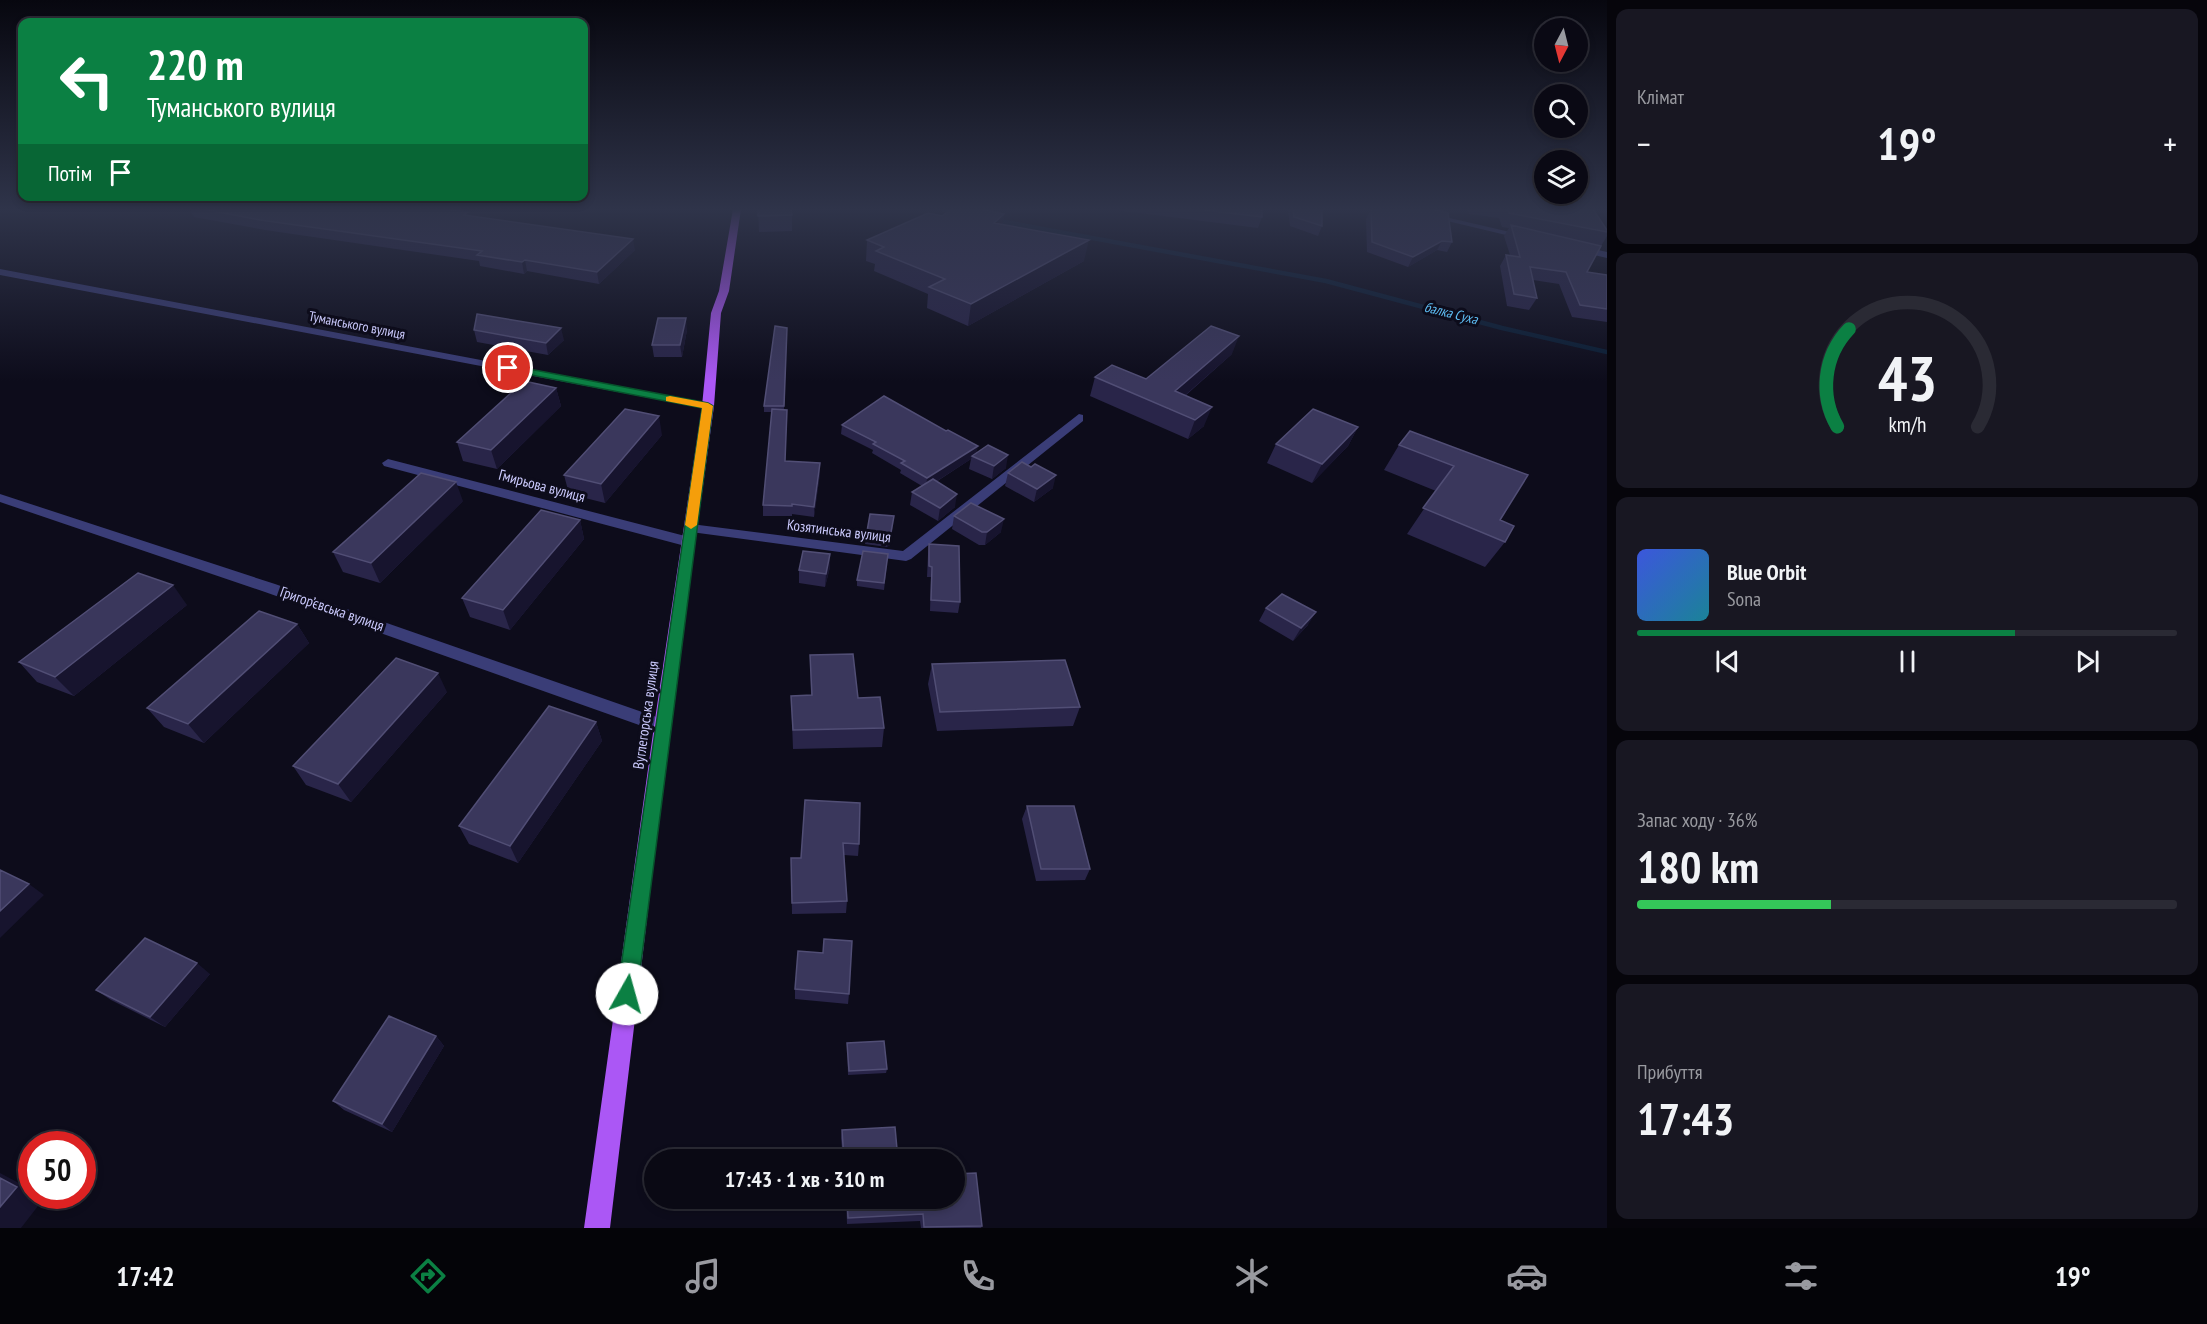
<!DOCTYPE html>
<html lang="uk">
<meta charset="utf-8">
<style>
body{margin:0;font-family:"PT Sans Narrow",sans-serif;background:#181722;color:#f1f3f6;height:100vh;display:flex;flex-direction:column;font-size:22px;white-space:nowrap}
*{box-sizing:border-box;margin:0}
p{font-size:20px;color:#999aa0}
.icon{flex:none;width:33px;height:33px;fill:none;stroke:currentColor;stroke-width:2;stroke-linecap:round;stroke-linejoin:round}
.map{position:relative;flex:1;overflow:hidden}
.drawer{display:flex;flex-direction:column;gap:9px;padding:9px;background:#06050b;width:600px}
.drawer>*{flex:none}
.hud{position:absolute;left:18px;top:18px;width:570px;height:183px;border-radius:12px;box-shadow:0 3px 9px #0003,0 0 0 2px #2a2a34;background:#0b8043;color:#fff;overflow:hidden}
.needle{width:39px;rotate:187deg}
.controls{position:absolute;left:1534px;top:18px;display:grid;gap:12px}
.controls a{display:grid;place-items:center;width:54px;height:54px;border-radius:50%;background:#0a0914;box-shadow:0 3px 9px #0003,0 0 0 2px #2a2a34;font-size:30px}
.speed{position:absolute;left:18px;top:1131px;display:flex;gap:12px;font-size:30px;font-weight:700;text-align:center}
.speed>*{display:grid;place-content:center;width:78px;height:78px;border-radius:50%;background:#0a0914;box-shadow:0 3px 9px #0003,0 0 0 2px #2a2a34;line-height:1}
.speed .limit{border:9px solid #d22;background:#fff;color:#111}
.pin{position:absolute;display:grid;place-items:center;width:51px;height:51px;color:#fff;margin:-26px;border:3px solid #fff;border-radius:50%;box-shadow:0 2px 6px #0007}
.me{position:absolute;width:66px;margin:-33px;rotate:7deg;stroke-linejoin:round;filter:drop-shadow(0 0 4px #0008)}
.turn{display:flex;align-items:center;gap:21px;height:126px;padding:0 30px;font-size:27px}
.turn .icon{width:78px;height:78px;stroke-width:2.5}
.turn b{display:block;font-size:42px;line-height:51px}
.then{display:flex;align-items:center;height:57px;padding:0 30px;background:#0003;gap:12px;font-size:22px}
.big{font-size:45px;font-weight:800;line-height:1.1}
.drawer .card{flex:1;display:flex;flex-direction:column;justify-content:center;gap:9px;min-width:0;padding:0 21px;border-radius:12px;background:#181722}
.drawer .dial{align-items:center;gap:0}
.dial svg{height:156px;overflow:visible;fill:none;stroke:#2a2a34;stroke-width:7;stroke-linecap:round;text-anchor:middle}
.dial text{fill:#f1f3f6;stroke:none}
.song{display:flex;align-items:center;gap:18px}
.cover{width:72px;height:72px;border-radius:9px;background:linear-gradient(135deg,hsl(230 70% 55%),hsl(190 70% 35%))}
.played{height:6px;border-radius:3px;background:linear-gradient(90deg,#0b8043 70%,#2a2a34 70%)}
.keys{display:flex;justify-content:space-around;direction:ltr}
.heat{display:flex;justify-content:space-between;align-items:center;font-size:33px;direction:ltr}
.charge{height:9px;border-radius:4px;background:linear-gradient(90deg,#34c759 36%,#2a2a34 0)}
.trip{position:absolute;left:644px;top:1149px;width:321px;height:60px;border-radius:30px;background:#0a0914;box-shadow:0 3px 9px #0003,0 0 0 2px #2a2a34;font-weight:800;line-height:60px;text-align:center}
.tab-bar{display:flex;height:96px;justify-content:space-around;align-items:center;background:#040408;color:#999aa0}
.tab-bar .icon{width:42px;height:42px}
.tab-bar .selected{color:#0b8043}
.tab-bar b{font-size:27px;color:#f1f3f6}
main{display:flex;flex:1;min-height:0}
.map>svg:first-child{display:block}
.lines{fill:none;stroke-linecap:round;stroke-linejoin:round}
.stream{stroke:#0b1e35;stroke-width:4.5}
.minor{fill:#3a3d77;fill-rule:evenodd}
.major{fill:#ab57f5;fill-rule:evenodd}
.wall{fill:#292549}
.shaded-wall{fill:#17142e}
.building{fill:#3a375c;stroke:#514e75;stroke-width:1.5}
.route{fill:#0b8043;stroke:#07532c;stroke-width:1.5}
.slow{fill:#f59e0b}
.labels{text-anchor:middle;stroke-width:6;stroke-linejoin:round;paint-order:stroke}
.far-water-label{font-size:14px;font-style:italic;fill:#5ebef5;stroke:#0d0c1b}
.far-street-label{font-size:14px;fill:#cac9fc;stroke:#0d0c1b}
.street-label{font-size:15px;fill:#cac9fc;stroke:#0d0c1b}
</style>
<main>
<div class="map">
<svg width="1607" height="1228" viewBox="0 0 1607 1228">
<rect width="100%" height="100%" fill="#0d0c1b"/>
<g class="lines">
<!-- stream -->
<path class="stream" d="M942,209L957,212
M994,220L1326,281L1502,328L1607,352"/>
<!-- minor -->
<path class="minor" d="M1397,209H1411L1531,237L1527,240Z
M1580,246L1607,252V258L1577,251V247Z
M0,269L708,403L714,406L708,409L0,275Z
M1079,414L1083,415V421L911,559L906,561L691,532L684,528L691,524L903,551Z
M388,459L689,537L696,542L689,547L384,466L382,463Z
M0,494L275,584L668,721L670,726L668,731L662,733L656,731L265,592L0,502Z"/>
<!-- major -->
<path class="major" d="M733,209H741L729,291L721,313L714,406L670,726L610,1228H584L654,726L702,406L711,313L719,291Z"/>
</g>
<!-- wall -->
<path class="wall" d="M190,209H442L469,216L635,250L599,284L527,271L524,274L480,266L479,261L265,230L194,217Z
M758,209L792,215V231L759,232Z
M1108,209H1262V217L1258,228Z
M1288,209H1322V226L1318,236L1290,226Z
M1371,209L1378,210L1379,209H1444L1443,211L1452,242L1447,252L1437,250L1408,267L1367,252L1366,219Z
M1467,209H1593L1607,230V236L1601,246L1587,272L1607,275V322L1572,317L1559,284L1533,280L1537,298L1529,310L1507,306L1500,266L1506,255H1510L1504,236L1509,228L1502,227L1499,218L1469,214Z
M1004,214L1002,225L1084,261L968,326L927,308L928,294L874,271L875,264L866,261L867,240L942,216Z
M787,328L784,410H787L785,461L820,473L814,517L792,514V516H763V505L772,412H764V406Z
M474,330L564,340L548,355L477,342Z
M687,330L682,357H654L652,345Z
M1232,354L1185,396L1204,426L1188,439L1090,396L1095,377L1146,379Z
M556,388L561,406L497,469L463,461L457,442Z
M842,425L977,453L1006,468L992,479L969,469L971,459L936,482L955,507L938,521L910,505L912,492L922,486L900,473L901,470L872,453L873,450L841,434Z
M1358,427L1348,446L1312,483L1267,463L1276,444Z
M662,435L605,503L569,494L564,475Z
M1399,445L1528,475L1500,520L1505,542L1485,567L1407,534L1436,491L1384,470Z
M1008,473L1053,488L1034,502L1005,486Z
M463,501L380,583L343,572L333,552Z
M954,516L1001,532L985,545H979L952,529Z
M580,520L584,539L510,630L470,617L462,598Z
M893,523L890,545L887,547L865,544L866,537Z
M929,544L960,602L958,613L930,611L931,577H927L928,554Z
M888,554L884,590L857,586V580Z
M830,567L825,587L799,583V570Z
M187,605L74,696L37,682L19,662Z
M1266,608L1308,625L1293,641L1259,621Z
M297,624L309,643L204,743L164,727L147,708Z
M810,655L858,698L884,728L882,747L793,749L791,696L811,695Z
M932,664L1080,707L1073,726L937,731L928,684Z
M447,692L351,802L306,785L293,766Z
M596,722L602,741L518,863L469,844L459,826Z
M805,800L859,844L858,856L844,855L847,901L846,913L792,914L791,858H801Z
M1027,806L1090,869L1085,880L1036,881L1022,819Z
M210,974L165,1027L111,1000L96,990Z
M795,989L849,994L848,1004L795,999Z
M436,1036L444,1046L392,1132L344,1110L333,1101Z
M847,1043L887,1069L886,1073L848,1075Z
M842,1130L898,1160H843L841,1138Z
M846,1198H954L982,1226L981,1228H921L920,1221L847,1224Z"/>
<!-- shaded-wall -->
<path class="shaded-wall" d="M1004,214L1001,234L994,223Z
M633,239L635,250L599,284L597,272Z
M1089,240L1084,261L968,326L971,304Z
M1442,241L1437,250L1408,267L1413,257Z
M525,260L527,271L524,274L522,262Z
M686,318L687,330L682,357L680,345Z
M561,328L564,340L548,355L546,343Z
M1239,336L1232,354L1168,410L1175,391Z
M556,388L561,406L497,469L491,450Z
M1212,407L1204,426L1188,439L1195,420Z
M659,416L662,435L605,503L601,484Z
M1358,427L1348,446L1312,483L1322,464Z
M978,446L976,456H972L971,459L926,488L927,478Z
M1008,455L1006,468L992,479L994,466Z
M820,463V473L814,517V507Z
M1056,475L1053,488L1034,502L1037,489Z
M456,482L463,501L380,583L371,563Z
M957,494L955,507L938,521L940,508Z
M1004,519L1001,532L985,545L987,532Z
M580,520L584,539L510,630L503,610Z
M893,523L890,545L887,547V540Z
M830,554V567L825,587L826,574Z
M173,585L187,605L74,696L55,677Z
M1316,612L1308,625L1293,641L1301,628Z
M297,624L309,643L204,743L188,724Z
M438,673L447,692L351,802L338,784Z
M596,722L602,741L518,863L510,846Z
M29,884L44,895L0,938V911Z
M197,963L210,974L165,1027L150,1017Z
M436,1036L444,1046L392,1132L382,1124Z
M0,1173L32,1190V1196H42L45,1197L21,1228H0Z"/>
<!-- building -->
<path class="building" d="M203,209H442L468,212L464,215L633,239L597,272L525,260L522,262L477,255L482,251L260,220Z
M758,209H791L792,215L758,216Z
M951,209H981L1004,214L994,223L1089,240L971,304L929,287L945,279L876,251L884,247L867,240L928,213L942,216Z
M1195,209H1262V217Z
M1293,209H1322V226L1294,217Z
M1371,209L1378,210L1379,209H1432L1448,213L1452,242L1442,241L1413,257L1372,242Z
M1508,209H1593L1607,230V232L1509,213Z
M1511,225L1601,246L1587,272L1607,275V309L1580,305L1566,272L1530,267L1537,298L1514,294L1506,255L1520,257Z
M477,314L561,328L546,343L474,330Z
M658,318H686L680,345H652Z
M775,326L787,328L784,406H764Z
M1211,326L1239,336L1175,391L1212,407L1195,420L1095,377L1112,365L1146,379Z
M524,381L556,388L491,450L457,442Z
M884,396L946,431L948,430L978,446L927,478L901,463L905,461L873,444L876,442L842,425Z
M625,409L659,416L601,484L564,475Z
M772,409L787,410L785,461L820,463L814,507L792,504V506L763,505Z
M1313,409L1358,427L1322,464L1276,444Z
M1410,431L1528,475L1500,520L1514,526L1505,542L1423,508L1454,466L1399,445Z
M988,445L1008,455L994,466L972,456Z
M1022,462L1031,467L1035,464L1056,475L1037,489L1008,473Z
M421,473L456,482L371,563L333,552Z
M933,479L957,494L940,508L912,492Z
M971,503L1004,519L987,532H982L954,516Z
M541,510L580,520L503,610L462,598Z
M870,514L894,516L890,538L887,540L866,537Z
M929,544L959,546L960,602L931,600L932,567L929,566Z
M803,551L830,554L826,574L799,570Z
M863,551L888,554L884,583L857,580Z
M138,573L173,585L55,677L19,662Z
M1282,594L1316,612L1301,628L1266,608Z
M259,611L297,624L188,724L147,708Z
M853,654L858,698L880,697L884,728L793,730L791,696L812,695L810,655Z
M396,658L438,673L338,784L293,766Z
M1065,660L1080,707L940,712L932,664Z
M549,706L596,722L510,846L459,826Z
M805,800L860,803L859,844L843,843L847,901L792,903L791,858H801Z
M1027,806H1074L1090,869H1041Z
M0,870L29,884L0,911Z
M145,938L197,963L150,1017L96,990Z
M824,939L852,941L849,994L795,989L798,951L823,953Z
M389,1016L436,1036L382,1124L333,1101Z
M884,1041L887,1069L849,1071L847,1043Z
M895,1127L898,1160H844L842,1130Z
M976,1173L982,1226L924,1227L923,1214L848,1218L847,1198H954V1174Z
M0,1178L17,1187L0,1207Z"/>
<!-- sky -->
<linearGradient id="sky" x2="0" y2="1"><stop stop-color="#07070f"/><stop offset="0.55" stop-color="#2f344a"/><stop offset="1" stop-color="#2f344a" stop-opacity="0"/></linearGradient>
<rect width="1607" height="381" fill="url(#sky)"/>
<!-- route -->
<path class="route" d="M508,365L708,403L713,406L637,994L634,1001L627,1004L620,1001L617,994L702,408L505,370L504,368Z"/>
<!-- slow -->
<path class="slow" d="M670,396L708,403L713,406L697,525L691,529L685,525L702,408L666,401V397Z"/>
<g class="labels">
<!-- far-water labels -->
<g class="far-water-label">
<text transform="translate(1451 313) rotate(14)" y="5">балка Суха</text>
</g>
<!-- far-street labels -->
<g class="far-street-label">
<text transform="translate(357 325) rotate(11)" y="5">Туманського вулиця</text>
</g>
<!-- street labels -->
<g class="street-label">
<text transform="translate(542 486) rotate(15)" y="5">Гмирьова вулиця</text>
<text transform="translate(839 531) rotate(7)" y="5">Козятинська вулиця</text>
<text transform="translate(332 609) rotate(19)" y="5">Григор’євська вулиця</text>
<text transform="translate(646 715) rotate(-82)" y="5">Вуглегорська вулиця</text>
</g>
</g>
</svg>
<div class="controls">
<a><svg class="needle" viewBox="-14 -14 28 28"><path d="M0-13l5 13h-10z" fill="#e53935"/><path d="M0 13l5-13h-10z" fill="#999aa0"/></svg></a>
<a><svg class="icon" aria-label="search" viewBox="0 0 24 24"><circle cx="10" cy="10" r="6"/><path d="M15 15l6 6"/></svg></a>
<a><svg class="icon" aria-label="layers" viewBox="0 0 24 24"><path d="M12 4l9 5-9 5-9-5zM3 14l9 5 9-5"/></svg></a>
</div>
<div class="speed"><div class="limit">50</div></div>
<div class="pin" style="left:508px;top:368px;background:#d93025"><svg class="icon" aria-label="arrive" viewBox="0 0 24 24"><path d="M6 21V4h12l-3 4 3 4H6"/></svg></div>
<svg class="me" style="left:627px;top:994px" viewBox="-20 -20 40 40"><circle r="19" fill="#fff"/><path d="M0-13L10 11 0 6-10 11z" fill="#0b8043"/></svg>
<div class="trip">17:43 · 1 хв · 310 m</div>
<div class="hud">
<div class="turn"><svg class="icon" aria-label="left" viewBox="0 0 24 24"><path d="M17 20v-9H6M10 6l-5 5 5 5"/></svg><div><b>220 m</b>Туманського вулиця</div></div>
<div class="then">Потім<svg class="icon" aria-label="arrive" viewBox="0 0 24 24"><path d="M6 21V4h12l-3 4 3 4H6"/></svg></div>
</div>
</div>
<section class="drawer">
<div class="card"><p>Клімат</p>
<div class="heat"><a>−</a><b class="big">19°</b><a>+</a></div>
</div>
<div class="card dial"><svg viewBox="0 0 100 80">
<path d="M14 69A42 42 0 1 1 86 69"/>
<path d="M14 69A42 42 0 0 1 20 19" stroke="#0b8043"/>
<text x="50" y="56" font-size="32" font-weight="700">43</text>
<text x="50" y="72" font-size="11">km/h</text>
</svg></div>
<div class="card">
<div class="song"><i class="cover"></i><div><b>Blue Orbit</b><p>Sona</p></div></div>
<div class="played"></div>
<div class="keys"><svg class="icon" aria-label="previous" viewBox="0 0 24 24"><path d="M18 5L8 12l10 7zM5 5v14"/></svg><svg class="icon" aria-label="pause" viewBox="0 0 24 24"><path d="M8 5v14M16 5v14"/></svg><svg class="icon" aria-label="next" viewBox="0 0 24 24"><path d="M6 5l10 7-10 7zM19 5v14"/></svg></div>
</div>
<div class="card"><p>Запас ходу · 36%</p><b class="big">180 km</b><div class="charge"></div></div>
<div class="card"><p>Прибуття</p><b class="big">17:43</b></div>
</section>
</main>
<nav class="tab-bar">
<b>17:42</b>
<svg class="icon selected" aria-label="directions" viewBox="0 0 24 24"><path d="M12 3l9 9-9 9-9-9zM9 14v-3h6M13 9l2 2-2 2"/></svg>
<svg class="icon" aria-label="music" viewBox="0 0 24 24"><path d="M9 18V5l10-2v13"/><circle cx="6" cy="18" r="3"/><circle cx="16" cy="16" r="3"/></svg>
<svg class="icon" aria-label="phone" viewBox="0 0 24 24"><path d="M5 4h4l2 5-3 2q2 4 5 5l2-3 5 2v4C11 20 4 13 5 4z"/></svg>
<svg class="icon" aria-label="climate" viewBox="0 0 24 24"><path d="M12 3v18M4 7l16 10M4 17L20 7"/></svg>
<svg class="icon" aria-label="car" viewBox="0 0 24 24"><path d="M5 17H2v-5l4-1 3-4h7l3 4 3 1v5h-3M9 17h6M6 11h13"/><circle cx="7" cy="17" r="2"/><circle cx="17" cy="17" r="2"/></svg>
<svg class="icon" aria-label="filters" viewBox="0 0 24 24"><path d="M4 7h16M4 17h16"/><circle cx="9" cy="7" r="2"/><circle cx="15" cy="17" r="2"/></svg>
<b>19°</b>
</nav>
